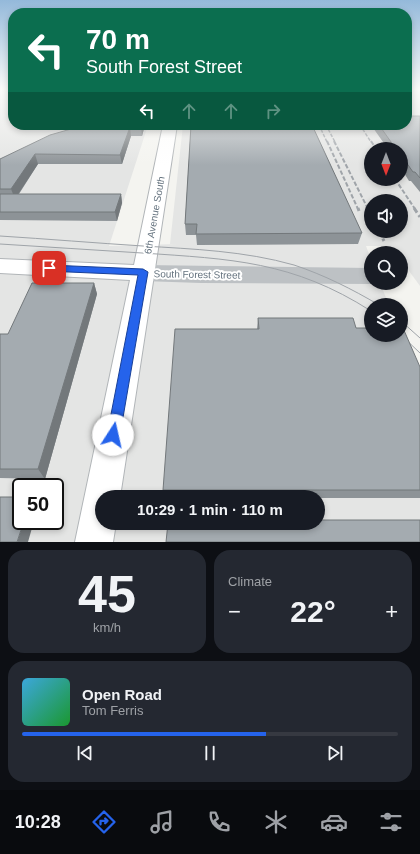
<!DOCTYPE html>
<meta charset="utf-8">
<style>
body{margin:0;font-family:Helvetica,sans-serif;background:#242831;color:#f1f3f6;height:100vh;display:flex;flex-direction:column;font-size:15px;white-space:nowrap}
*{box-sizing:border-box;margin:0}
p{font-size:13px;color:#9ea1a6}
.icon{flex:none;width:22px;height:22px;fill:none;stroke:currentColor;stroke-width:2;stroke-linecap:round;stroke-linejoin:round}
.map{position:relative;height:542px;overflow:hidden}
.details{display:flex;flex-direction:column;gap:8px;padding:8px;background:#0d0f14;flex:1}
.details>*{flex:none}
.banner{position:absolute;left:8px;top:8px;width:404px;height:122px;border-radius:16px;box-shadow:0 2px 6px #0003;background:#0b6e4f;color:#fff;overflow:hidden}
.needle{width:26px;rotate:180deg}
.fabs{position:absolute;left:364px;top:142px;display:grid;gap:8px}
.fabs a{display:grid;place-items:center;width:44px;height:44px;border-radius:50%;background:#171b24;box-shadow:0 2px 6px #0003;font-size:20px}
.speed{position:absolute;left:12px;top:478px;display:flex;gap:8px;font-size:20px;font-weight:700;text-align:center}
.speed>*{display:grid;place-content:center;width:52px;height:52px;border-radius:50%;background:#171b24;box-shadow:0 2px 6px #0003;line-height:1}
.speed .limit{border:2px solid #111;border-radius:6px;background:#fff;color:#111}
.pin{position:absolute;display:grid;place-items:center;width:34px;height:34px;color:#fff;margin:-17px;border-radius:8px;box-shadow:0 2px 6px #0006}
.me{position:absolute;width:44px;margin:-22px;rotate:10deg;stroke-linejoin:round;filter:drop-shadow(0 0 3px #0008)}
.turn{display:flex;align-items:center;gap:14px;height:84px;padding:0 12px;font-size:18px}
.turn .icon{width:52px;height:52px;stroke-width:2.5}
.turn b{display:block;font-size:28px;line-height:34px}
.lanes{display:flex;align-items:center;height:38px;padding:0 12px;background:#0003;justify-content:center;gap:20px;direction:ltr}
.lanes .off{opacity:.35}
.big{font-size:30px;font-weight:700;line-height:1.1}
.details .tile{flex:1;display:flex;flex-direction:column;justify-content:center;gap:6px;min-width:0;padding:0 14px;border-radius:16px;background:#242831}
.details .dial{align-items:center;gap:0}
.dial b{font-size:52px;line-height:1}
.song{display:flex;align-items:center;gap:12px}
.cover{width:48px;height:48px;border-radius:6px;background:linear-gradient(135deg,hsl(200 70% 55%),hsl(130 70% 35%))}
.played{height:4px;border-radius:2px;background:linear-gradient(90deg,#2563eb 65%,#363941 65%)}
.keys{display:flex;justify-content:space-around;direction:ltr}
.heat{display:flex;justify-content:space-between;align-items:center;font-size:22px;direction:ltr}
.details .tiles{flex:1;display:grid;gap:8px;grid-template-columns:1fr 1fr}
.tile:last-child{grid-column:span 2}
.trip{position:absolute;left:95px;top:490px;width:230px;height:40px;border-radius:20px;background:#171b24;box-shadow:0 2px 6px #0003;font-weight:700;line-height:40px;text-align:center}
.dock{display:flex;height:64px;justify-content:space-around;align-items:center;background:#090b0e;color:#9ea1a6}
.dock .icon{width:28px;height:28px}
.dock .current{color:#2563eb}
.dock b{font-size:18px;color:#f1f3f6}
.map>svg:first-child{display:block}
.built{fill:#e4e5e4;fill-rule:evenodd}
.lines{fill:none;stroke-linecap:round;stroke-linejoin:round}
.major-casing{stroke:#b1b5b8;stroke-width:2}
.minor{fill:#bdc1c4;fill-rule:evenodd}
.major{fill:#fff;fill-rule:evenodd}
.tram{stroke:#9fa4a9;stroke-width:1}
.rail-far2{stroke:#9fa4a9;stroke-width:1.5;stroke-dasharray:3.5 1.5;stroke-linecap:butt}
.rail-far1{stroke:#9fa4a9;stroke-width:2;stroke-dasharray:4.5 2;stroke-linecap:butt}
.rail{stroke:#9fa4a9;stroke-width:3;stroke-dasharray:5.5 3;stroke-linecap:butt}
.wall{fill:#8d9397}
.shaded-wall{fill:#73787b}
.building{fill:#a4abb0;stroke:#73787b}
.route{fill:#2563eb;stroke:#184099}
.labels{text-anchor:middle;stroke-width:4;stroke-linejoin:round;paint-order:stroke}
.street-label{font-size:10px;fill:#65737f;stroke:#fff}
</style>
<div class="map">
<svg width="420" height="542" viewBox="0 0 420 542">
<rect width="100%" height="100%" fill="#f4f4f0"/>
<!-- built -->
<path class="built" d="M0,89H13V125H148L109,246L177,244H170L183,125H407V89H420V286L401,260V253H396L391,246H366L371,259V283H380L389,305H371V335L420,380V542H0ZM371,149H401V179H371ZM371,201H401V231H371ZM21,487H55V521H21ZM102,497H318V523H102Z"/>
<g class="lines">
<defs>
<path id="major" d="M163,125H177L120,497H102V523H116L113,542H75L130,280L0,273V259L134,265Z"/>
</defs>
<!-- major casing -->
<use href="#major" class="major-casing"/>
<!-- minor -->
<path class="minor" d="M143,265L371,268V283H373L371,284L201,283L143,281L135,278L132,273L135,268Z"/>
<!-- major -->
<use href="#major" class="major"/>
<!-- tram -->
<path class="tram" d="M0,236C48,239 95,243 143,246C193,249 245,251 294,265C324,275 352,289 379,305
M0,244C47,247 95,250 142,253C231,259 293,261 371,311
M401,321L420,338
M401,335L420,353"/>
<!-- rail-far2 -->
<path class="rail-far2" d="M319,125L327,142
M326,125L335,142
M360,125L371,142"/>
<!-- rail-far1 -->
<path class="rail-far1" d="M327,141L358,209
M334,141L368,209
M371,141L376,149
M395,179L415,209"/>
<!-- rail -->
<path class="rail" d="M358,208L359,211
M368,208L371,215
M414,208L420,217
M379,231L384,241"/>
</g>
<!-- wall -->
<path class="wall" d="M420,116V192L411,181H409L401,168V149H388L371,125H407Z
M74,125H145L142,136H131L122,164H38L19,194H121L122,203L117,221L0,220V159L74,128Z
M191,125L362,233L358,244L197,245L196,235H186L185,224Z
M94,283L97,294L45,479L0,478V334H8Z
M258,318L356,328L420,367V498H318V497H164L163,490L257,329Z"/>
<!-- shaded-wall -->
<path class="shaded-wall" d="M141,125H145L142,136L141,127Z
M130,127L131,136L122,164L120,155Z
M35,154L38,164L15,199L11,189Z
M121,194L122,203L117,221L115,212Z
M94,283L97,294L45,479L38,469Z
M24,521H34L28,542H17Z"/>
<!-- building -->
<path class="building" d="M407,116H420V178L415,172H413L401,155V149H396L379,125H407Z
M75,125H141V127H130L120,155L35,154L11,189H0V159L50,135L78,127Z
M191,125H312L362,233L196,234L197,224H185Z
M0,194H121L115,212H0Z
M32,283H94L38,469H0V334H8Z
M258,318H353L356,328H371V335H401V328H403L420,367V490H163L175,329H259Z
M0,497H21V521H24L17,542H0Z
M318,520H420V542H166L168,523H318Z"/>
<!-- sky -->
<linearGradient id="sky" x2="0" y2="1"><stop stop-color="#94b9da"/><stop offset="0.54" stop-color="#fafaf8"/><stop offset="1" stop-color="#fafaf8" stop-opacity="0"/></linearGradient>
<rect width="420" height="165" fill="url(#sky)"/>
<!-- route -->
<path class="route" d="M49,265L143,269L148,272L120,435L118,439L113,441L109,439L107,435L138,275L46,271L44,268L46,266Z"/>
<g class="labels">
<!-- street labels -->
<g class="street-label">
<text transform="translate(154 215) rotate(-80)" y="4">6th Avenue South</text>
<text transform="translate(197 274) rotate(1)" y="4">South Forest Street</text>
</g>
</g>
</svg>
<div class="fabs">
<a><svg class="needle" viewBox="-14 -14 28 28"><path d="M0-13l5 13h-10z" fill="#e53935"/><path d="M0 13l5-13h-10z" fill="#9ea1a6"/></svg></a>
<a><svg class="icon" aria-label="sound" viewBox="0 0 24 24"><path d="M4 9h4l5-4v14l-5-4H4zM17 9q2 3 0 6"/></svg></a>
<a><svg class="icon" aria-label="search" viewBox="0 0 24 24"><circle cx="10" cy="10" r="6"/><path d="M15 15l6 6"/></svg></a>
<a><svg class="icon" aria-label="layers" viewBox="0 0 24 24"><path d="M12 4l9 5-9 5-9-5zM3 14l9 5 9-5"/></svg></a>
</div>
<div class="speed"><div class="limit">50</div></div>
<div class="pin" style="left:49px;top:268px;background:#d93025"><svg class="icon" aria-label="arrive" viewBox="0 0 24 24"><path d="M6 21V4h12l-3 4 3 4H6"/></svg></div>
<svg class="me" style="left:113px;top:435px" viewBox="-20 -20 40 40"><circle r="19" fill="#fff"/><path d="M0-13L10 11 0 6-10 11z" fill="#2563eb"/></svg>
<div class="trip">10:29 · 1 min · 110 m</div>
<div class="banner">
<div class="turn"><svg class="icon" aria-label="left" viewBox="0 0 24 24"><path d="M17 20v-9H6M10 6l-5 5 5 5"/></svg><div><b>70 m</b>South Forest Street</div></div>
<div class="lanes"><svg class="icon" aria-label="left" viewBox="0 0 24 24"><path d="M17 20v-9H6M10 6l-5 5 5 5"/></svg><svg class="icon off" aria-label="ahead" viewBox="0 0 24 24"><path d="M12 20V5M6 11l6-6 6 6"/></svg><svg class="icon off" aria-label="ahead" viewBox="0 0 24 24"><path d="M12 20V5M6 11l6-6 6 6"/></svg><svg class="icon off" aria-label="right" viewBox="0 0 24 24"><path d="M7 20v-9h11M14 6l5 5-5 5"/></svg></div>
</div>
</div>
<section class="details">
<div class="tiles">
<div class="tile dial"><b>45</b><p>km/h</p></div>
<div class="tile"><p>Climate</p>
<div class="heat"><a>−</a><b class="big">22°</b><a>+</a></div>
</div>
<div class="tile">
<div class="song"><i class="cover"></i><div><b>Open Road</b><p>Tom Ferris</p></div></div>
<div class="played"></div>
<div class="keys"><svg class="icon" aria-label="previous" viewBox="0 0 24 24"><path d="M18 5L8 12l10 7zM5 5v14"/></svg><svg class="icon" aria-label="pause" viewBox="0 0 24 24"><path d="M8 5v14M16 5v14"/></svg><svg class="icon" aria-label="next" viewBox="0 0 24 24"><path d="M6 5l10 7-10 7zM19 5v14"/></svg></div>
</div>
</div>
</section>
<nav class="dock">
<b>10:28</b>
<svg class="icon current" aria-label="directions" viewBox="0 0 24 24"><path d="M12 3l9 9-9 9-9-9zM9 14v-3h6M13 9l2 2-2 2"/></svg>
<svg class="icon" aria-label="music" viewBox="0 0 24 24"><path d="M9 18V5l10-2v13"/><circle cx="6" cy="18" r="3"/><circle cx="16" cy="16" r="3"/></svg>
<svg class="icon" aria-label="phone" viewBox="0 0 24 24"><path d="M5 4h4l2 5-3 2q2 4 5 5l2-3 5 2v4C11 20 4 13 5 4z"/></svg>
<svg class="icon" aria-label="climate" viewBox="0 0 24 24"><path d="M12 3v18M4 7l16 10M4 17L20 7"/></svg>
<svg class="icon" aria-label="car" viewBox="0 0 24 24"><path d="M5 17H2v-5l4-1 3-4h7l3 4 3 1v5h-3M9 17h6M6 11h13"/><circle cx="7" cy="17" r="2"/><circle cx="17" cy="17" r="2"/></svg>
<svg class="icon" aria-label="filters" viewBox="0 0 24 24"><path d="M4 7h16M4 17h16"/><circle cx="9" cy="7" r="2"/><circle cx="15" cy="17" r="2"/></svg>
</nav>
